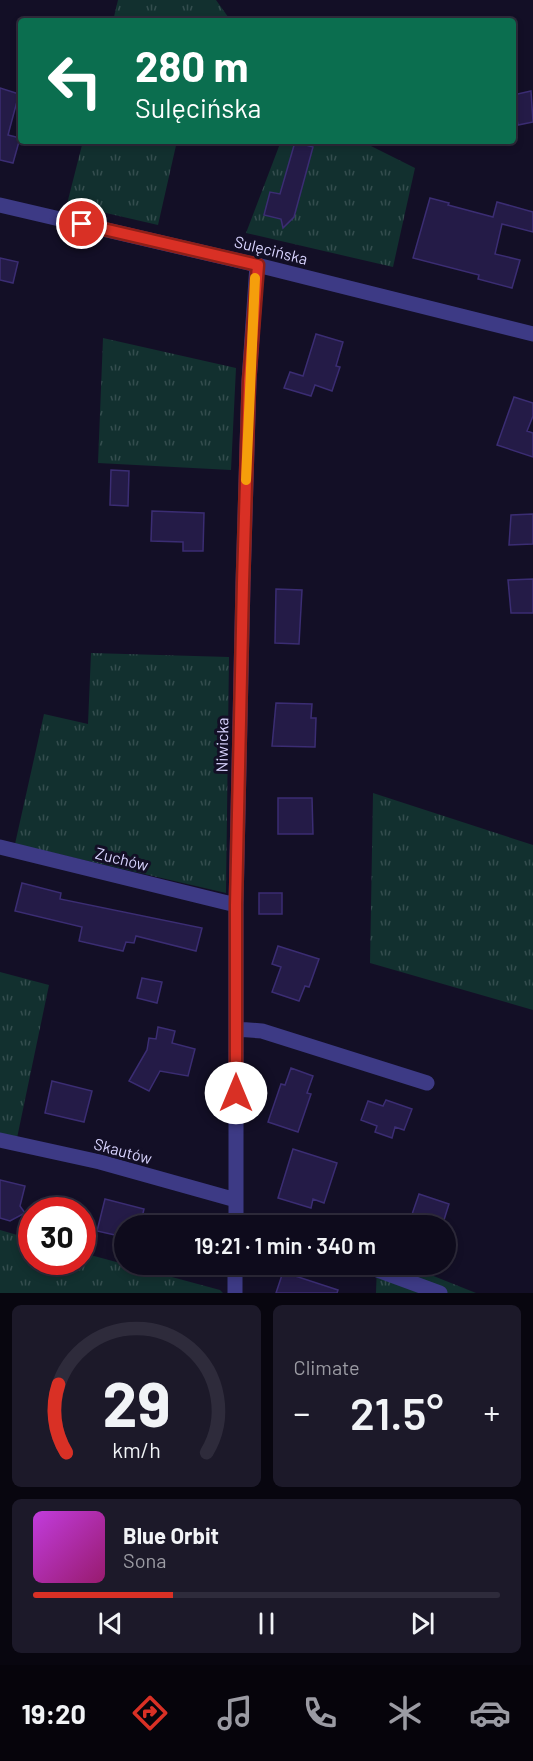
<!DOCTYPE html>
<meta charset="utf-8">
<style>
body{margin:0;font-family:Barlow,sans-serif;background:#1c1929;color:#f1f3f6;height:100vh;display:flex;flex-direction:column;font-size:22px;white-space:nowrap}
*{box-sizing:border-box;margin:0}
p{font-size:20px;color:#9b9ba3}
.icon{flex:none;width:33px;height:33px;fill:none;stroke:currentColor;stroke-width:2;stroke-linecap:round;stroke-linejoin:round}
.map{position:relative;height:1293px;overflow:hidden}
.drawer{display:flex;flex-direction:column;gap:12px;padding:12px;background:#08060f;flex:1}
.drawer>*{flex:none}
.banner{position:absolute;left:18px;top:18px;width:498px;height:126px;border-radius:6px;box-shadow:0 3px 9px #0003,0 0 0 2px #2e2b3b;background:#0b6e4f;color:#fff;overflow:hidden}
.speed{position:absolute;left:18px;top:1197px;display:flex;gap:12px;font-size:30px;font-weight:700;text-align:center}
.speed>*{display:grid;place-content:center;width:78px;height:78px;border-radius:50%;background:#0e0b1c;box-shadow:0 3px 9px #0003,0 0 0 2px #2e2b3b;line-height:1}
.speed .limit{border:9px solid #d22;background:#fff;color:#111}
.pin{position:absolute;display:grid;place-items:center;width:51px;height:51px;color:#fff;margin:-26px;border:3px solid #fff;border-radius:50%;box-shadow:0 2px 6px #0007}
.me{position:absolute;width:66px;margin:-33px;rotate:0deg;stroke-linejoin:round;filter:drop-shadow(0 0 4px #0008)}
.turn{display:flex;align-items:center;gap:21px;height:126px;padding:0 18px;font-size:27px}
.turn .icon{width:78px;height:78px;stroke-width:2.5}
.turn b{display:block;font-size:42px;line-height:51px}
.big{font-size:45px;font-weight:600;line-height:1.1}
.drawer .tile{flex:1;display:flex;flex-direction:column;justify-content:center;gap:9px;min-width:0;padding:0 21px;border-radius:9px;background:#1c1929}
.drawer .dial{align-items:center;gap:0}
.dial svg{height:156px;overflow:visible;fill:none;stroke:#2e2b3b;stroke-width:7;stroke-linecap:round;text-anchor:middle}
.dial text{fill:#f1f3f6;stroke:none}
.song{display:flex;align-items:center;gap:18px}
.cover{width:72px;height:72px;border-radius:9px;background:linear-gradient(135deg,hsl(290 70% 55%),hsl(320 70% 35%))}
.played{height:6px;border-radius:3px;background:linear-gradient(90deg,#d93025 30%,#2e2b3b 30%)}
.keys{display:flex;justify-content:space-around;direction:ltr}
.heat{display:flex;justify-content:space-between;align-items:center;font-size:33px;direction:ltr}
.drawer .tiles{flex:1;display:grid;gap:12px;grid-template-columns:1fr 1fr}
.tile:last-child{grid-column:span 2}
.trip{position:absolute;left:114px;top:1215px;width:342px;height:60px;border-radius:30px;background:#0e0b1c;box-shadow:0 3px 9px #0003,0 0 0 2px #2e2b3b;font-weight:600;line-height:60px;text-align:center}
.tab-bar{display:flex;height:96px;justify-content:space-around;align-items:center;background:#06040b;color:#9b9ba3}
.tab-bar .icon{width:42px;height:42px}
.tab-bar .current{color:#d93025}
.tab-bar b{font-size:27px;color:#f1f3f6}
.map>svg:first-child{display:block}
.grass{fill:url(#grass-tufts)}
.building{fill:#241b47;stroke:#3b2d73;stroke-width:1.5}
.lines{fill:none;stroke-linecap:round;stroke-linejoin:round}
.minor{stroke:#3d3a85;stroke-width:15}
.route-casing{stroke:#8d1f18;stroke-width:15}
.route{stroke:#d93025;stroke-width:10}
.slow{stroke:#f59e0b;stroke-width:10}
.labels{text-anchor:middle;stroke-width:6;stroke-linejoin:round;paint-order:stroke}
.street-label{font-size:16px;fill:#d9d4ff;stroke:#130f26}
</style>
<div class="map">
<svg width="533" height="1293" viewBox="0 0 533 1293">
<defs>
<pattern id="grass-tufts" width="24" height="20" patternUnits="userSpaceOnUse" patternTransform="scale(1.5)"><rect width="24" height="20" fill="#12302f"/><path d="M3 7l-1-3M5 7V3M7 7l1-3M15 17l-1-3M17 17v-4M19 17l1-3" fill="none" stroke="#344d4e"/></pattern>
</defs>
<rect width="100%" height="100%" fill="#130f26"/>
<!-- grass -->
<path class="grass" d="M118,0H216L231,21H113Z
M83,141H177L158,225L67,204Z
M281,141H361L415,168L393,267L246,233Z
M103,338L236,368L231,470L98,463Z
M91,653L229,657L226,893L15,844L44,714L88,724Z
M373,793L533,845V1010L370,963Z
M0,972L49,985L17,1138L0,1135Z
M0,1230L31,1239L32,1262H82L83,1253L220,1290L223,1293H0Z
M377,1264L406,1265L476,1293H376Z"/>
<!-- building -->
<path class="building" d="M0,88L19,94L8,135L20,138L13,163L0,160Z
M531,91L533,122L518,125L513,95Z
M295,142L313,147L294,217L283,228L281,219L264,215L270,192L280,194Z
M430,198L449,203L448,205L493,217L497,202L533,212V232L502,224L495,254L520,260L512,288L478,279L479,275L413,258Z
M0,258L18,262L13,283L0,280Z
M316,334L343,342L336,366L340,367L332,391L315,385L311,396L284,388L290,372L303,376Z
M514,397L533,403V416L527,431L533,433V457L497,445Z
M111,470L129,471L128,506L110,505Z
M152,511L204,513L203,551H183V542L151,541Z
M533,514V544L509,545L511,515Z
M533,579V613H511L508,580Z
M276,589L302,590L299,644L275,643Z
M276,703L312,704L311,718H316L315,747L272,746Z
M278,798H312L313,834H278Z
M22,883L61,893L60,899L202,928L196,951L136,936L134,943L126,942L123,951L79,941L82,927L15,911Z
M259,893H282V914H259Z
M278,946L319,959L309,987L305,986L299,1001L272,992L281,967L272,964Z
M142,978L162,982L157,1003L137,998Z
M158,1027L175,1031L172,1043L195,1049L188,1076L160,1071L149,1091L129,1081L147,1050L149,1038L156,1039Z
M291,1068L313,1076L307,1093L311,1094L298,1132L268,1122L281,1084L285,1085Z
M52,1081L92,1091L84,1122L45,1113Z
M386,1100L412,1109L404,1130L395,1127L392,1138L375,1132L377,1126L361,1120L368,1101L383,1106Z
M293,1149L337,1163L324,1203L313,1199L311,1208L278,1198Z
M0,1180L25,1186L20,1206L25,1213L10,1221L0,1218Z
M419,1194L449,1204L443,1223L432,1220L430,1226H408Z
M105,1199L144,1209L140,1226H124V1237L97,1231Z
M283,1272L338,1290L337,1293H276Z"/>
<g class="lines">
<!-- minor -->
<path class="minor" d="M0,205L257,265L533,334
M0,847L236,905
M236,1029L262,1031L427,1083
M0,1140L100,1162L236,1200
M236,1226V905L243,583L249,381L257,265
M361,1264L440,1293
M235,1293V1264"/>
</g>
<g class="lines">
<defs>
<path id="route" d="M82,224L258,265L249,381L243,583L236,905V1093"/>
</defs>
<!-- route casing -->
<use href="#route" class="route-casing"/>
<!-- route -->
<use href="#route" class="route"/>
<!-- slow -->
<path class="slow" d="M246,480L255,278"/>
</g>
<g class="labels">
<!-- street labels -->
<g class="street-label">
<text transform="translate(271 250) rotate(14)" y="6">Sulęcińska</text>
<text transform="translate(222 745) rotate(-89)" y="6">Niwicka</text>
<text transform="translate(122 859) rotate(14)" y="6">Zuchów</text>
<text transform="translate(123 1151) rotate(15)" y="6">Skautów</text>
</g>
</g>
</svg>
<div class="speed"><div class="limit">30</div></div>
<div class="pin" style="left:82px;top:224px;background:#d93025"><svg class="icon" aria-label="arrive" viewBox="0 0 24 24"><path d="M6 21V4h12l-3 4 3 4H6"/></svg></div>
<svg class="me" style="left:236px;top:1093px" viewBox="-20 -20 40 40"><circle r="19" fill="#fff"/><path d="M0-13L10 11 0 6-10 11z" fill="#d93025"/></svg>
<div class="trip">19:21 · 1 min · 340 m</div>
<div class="banner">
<div class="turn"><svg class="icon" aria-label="left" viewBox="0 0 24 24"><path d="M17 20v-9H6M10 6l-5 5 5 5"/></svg><div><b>280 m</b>Sulęcińska</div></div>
</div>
</div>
<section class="drawer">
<div class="tiles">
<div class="tile dial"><svg viewBox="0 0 100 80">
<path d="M14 69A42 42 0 1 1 86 69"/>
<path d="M14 69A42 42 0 0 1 10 34" stroke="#d93025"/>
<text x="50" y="56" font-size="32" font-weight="700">29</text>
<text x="50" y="72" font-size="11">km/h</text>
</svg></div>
<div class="tile"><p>Climate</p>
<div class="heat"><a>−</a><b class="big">21.5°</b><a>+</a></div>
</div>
<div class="tile">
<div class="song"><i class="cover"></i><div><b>Blue Orbit</b><p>Sona</p></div></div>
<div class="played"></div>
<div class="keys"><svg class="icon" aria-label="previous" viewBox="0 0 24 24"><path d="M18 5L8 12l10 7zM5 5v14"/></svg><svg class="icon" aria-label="pause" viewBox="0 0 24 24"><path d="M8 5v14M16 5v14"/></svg><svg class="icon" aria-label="next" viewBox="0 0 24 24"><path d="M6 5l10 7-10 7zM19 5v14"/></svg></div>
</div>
</div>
</section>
<nav class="tab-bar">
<b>19:20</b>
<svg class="icon current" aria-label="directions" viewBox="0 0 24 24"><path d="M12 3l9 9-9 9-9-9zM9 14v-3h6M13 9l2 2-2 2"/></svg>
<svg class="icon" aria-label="music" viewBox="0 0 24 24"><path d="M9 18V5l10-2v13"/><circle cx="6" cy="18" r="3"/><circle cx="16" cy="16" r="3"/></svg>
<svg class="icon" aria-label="phone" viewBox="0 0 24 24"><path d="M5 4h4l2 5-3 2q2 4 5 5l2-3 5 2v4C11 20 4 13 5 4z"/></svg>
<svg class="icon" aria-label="climate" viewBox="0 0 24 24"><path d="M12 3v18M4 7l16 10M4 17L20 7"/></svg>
<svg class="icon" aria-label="car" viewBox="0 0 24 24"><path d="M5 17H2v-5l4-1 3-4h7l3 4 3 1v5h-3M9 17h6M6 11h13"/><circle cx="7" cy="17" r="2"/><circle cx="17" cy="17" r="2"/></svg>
</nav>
